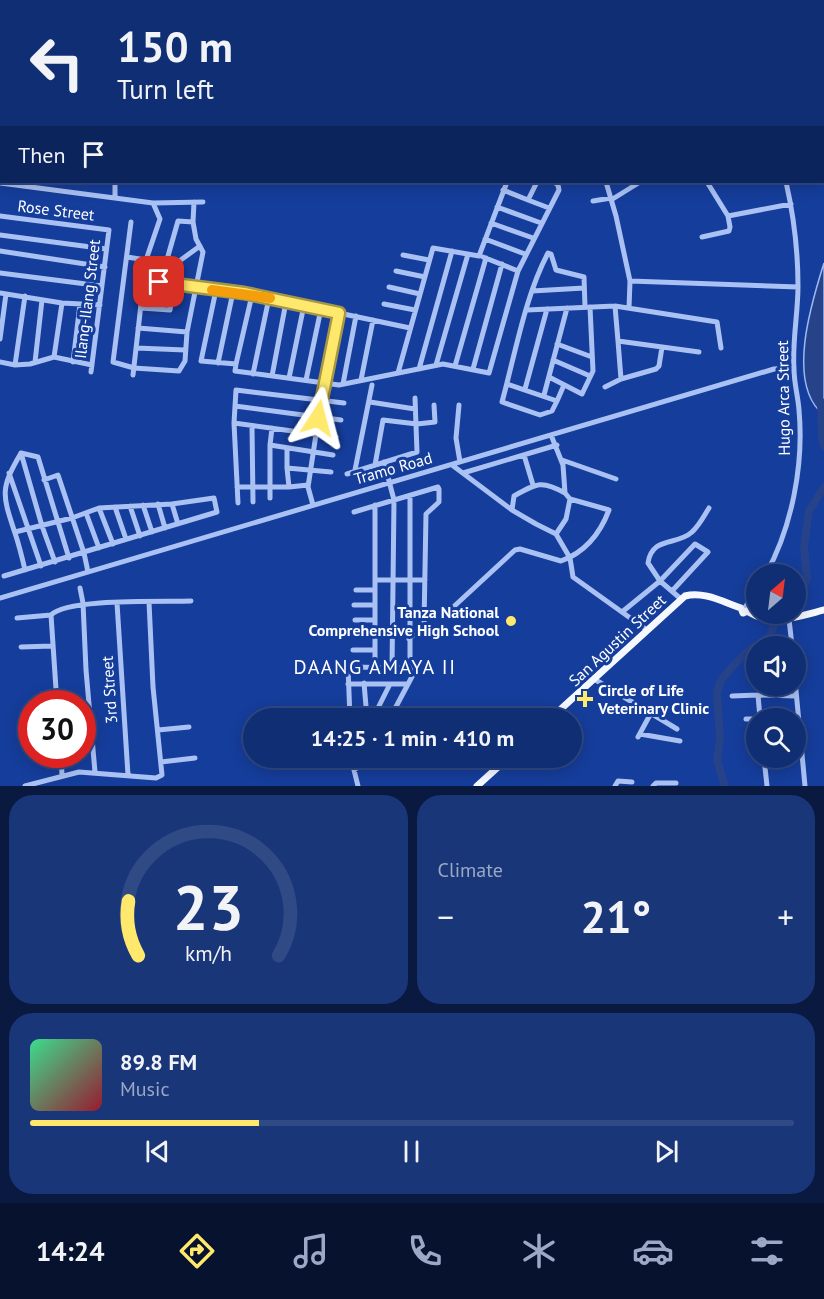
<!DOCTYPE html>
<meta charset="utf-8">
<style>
body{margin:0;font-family:"PT Sans",sans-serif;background:#193679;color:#f1f3f6;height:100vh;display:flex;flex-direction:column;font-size:22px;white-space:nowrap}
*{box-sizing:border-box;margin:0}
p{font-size:20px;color:#9ca8c5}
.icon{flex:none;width:33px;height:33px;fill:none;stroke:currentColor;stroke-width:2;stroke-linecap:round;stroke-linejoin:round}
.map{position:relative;height:786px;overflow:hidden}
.details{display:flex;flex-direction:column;gap:9px;padding:9px;background:#091940;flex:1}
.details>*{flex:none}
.top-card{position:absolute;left:0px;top:0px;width:825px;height:183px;box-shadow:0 3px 15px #0003,0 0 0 2px #304a86;background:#102e74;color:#f1f3f6;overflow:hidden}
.needle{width:39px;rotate:28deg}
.buttons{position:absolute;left:746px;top:564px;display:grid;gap:12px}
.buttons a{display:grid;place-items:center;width:60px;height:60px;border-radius:50%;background:#102e74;box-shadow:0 3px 15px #0003,0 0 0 2px #304a86;font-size:30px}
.speed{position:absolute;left:18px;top:690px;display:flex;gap:12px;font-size:30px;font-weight:700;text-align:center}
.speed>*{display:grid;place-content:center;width:78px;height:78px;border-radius:50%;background:#102e74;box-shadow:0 3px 15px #0003,0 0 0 2px #304a86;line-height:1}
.speed .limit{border:9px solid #d22;background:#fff;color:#111}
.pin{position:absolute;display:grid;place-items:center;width:51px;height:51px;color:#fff;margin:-26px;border-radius:12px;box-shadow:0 3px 9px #0006}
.me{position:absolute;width:66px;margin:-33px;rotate:9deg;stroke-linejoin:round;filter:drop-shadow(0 0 4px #0008)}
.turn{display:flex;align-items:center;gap:21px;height:126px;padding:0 18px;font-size:27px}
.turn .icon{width:78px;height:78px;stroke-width:2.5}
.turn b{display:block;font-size:42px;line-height:51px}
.then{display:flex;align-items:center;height:57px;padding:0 18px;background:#0003;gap:12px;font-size:22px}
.big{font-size:45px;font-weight:700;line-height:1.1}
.details .card{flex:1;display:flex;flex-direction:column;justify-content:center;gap:9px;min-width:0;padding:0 21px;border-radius:24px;background:#193679}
.details .dial{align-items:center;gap:0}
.dial svg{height:156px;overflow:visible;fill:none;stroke:#304a86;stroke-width:7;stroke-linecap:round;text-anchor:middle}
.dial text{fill:#f1f3f6;stroke:none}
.song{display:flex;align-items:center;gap:18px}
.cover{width:72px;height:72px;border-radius:9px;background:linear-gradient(135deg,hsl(150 70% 55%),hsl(350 70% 35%))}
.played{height:6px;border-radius:3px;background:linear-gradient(90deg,#ffe96c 30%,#304a86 30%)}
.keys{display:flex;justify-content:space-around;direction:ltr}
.heat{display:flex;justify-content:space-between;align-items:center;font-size:33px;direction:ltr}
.details .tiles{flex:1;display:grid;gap:9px;grid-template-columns:1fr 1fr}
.card:last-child{grid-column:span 2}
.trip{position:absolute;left:243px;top:708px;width:339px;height:60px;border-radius:30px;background:#102e74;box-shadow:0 3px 15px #0003,0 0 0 2px #304a86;font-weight:700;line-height:60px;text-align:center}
.menu{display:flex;height:96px;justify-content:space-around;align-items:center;background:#06122e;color:#9ca8c5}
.menu .icon{width:42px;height:42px}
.menu .selected{color:#ffe96c}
.menu b{font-size:27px;color:#f1f3f6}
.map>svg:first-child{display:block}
.water{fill:#264289;stroke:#9db9f5;stroke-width:1.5}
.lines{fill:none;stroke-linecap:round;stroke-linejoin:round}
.river{stroke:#264289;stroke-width:8}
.minor{stroke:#aac1f3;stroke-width:5}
.major{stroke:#f6f8ff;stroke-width:7}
.route-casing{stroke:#a69746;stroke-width:15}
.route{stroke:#ffe96c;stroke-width:10}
.slow{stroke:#f59e0b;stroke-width:10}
.poi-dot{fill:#ffe96c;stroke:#153d9b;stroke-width:2}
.labels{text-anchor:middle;stroke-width:6;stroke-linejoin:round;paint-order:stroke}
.street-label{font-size:16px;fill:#fff;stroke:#153d9b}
.poi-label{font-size:16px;font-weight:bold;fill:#fff;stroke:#153d9b;text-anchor:end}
.quarter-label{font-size:20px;letter-spacing:1.5px;fill:#fff;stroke:#153d9b}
</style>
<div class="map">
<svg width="824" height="786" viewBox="0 0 824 786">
<rect width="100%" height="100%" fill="#153d9b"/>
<!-- water -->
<path class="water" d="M824,263V415C785,385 812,301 824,263Z"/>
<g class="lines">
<!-- river -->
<path class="river" d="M821,402L822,438L824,446
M795,597L802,591L807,578L804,547L809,511L824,487
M725,786L717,760L720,739L717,693L721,680L733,666L748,651L764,641L771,634L777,614"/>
<!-- minor -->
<path class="minor" d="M29,0L30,2
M98,0L100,2
M447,0V2
M611,0L612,2
M711,0L713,2
M810,0L811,2
M60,2L61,0
M159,2L160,0
M773,2L775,0
M824,17V18
M824,28V27
M0,57L2,55
M0,102L2,101
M0,125L2,126
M0,144H2
M0,165H2
M537,182L528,200L549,208
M606,182L616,216L630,281L629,308
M707,182L728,216L791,204
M0,183L153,203L203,202
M503,190L528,200
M115,198V182
M611,200L640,182
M593,201L611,198
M497,207L541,223
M0,216L109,230L91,372
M131,222L113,362L134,368L179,371L185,361L187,332L203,252L196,239L193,222L194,202
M193,222L178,221L168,256L169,260L178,262L200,246
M491,223L533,238
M0,235L106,249
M702,237L729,231L730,227L728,216
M485,239L525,254
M0,251L105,267
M403,255L429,260
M127,257L146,260
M483,257L518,271
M396,271L425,277
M0,273L102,286
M144,280L244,293L410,328
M630,281L798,287
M389,287L420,294
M216,290L201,361L236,364L235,371L339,385L443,364L489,373L518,271L559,190L558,185L554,182
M532,291L584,288
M0,293L62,303L100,305
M384,304L415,310
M615,306L618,341L699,352
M141,308L170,310L174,284
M527,310L615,306L717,322L721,348
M138,328L187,332
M0,339L6,294
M618,341L621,379
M557,344L592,357
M136,348L185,350
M54,357L62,303
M553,360L590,376
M0,362L15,365L30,364L54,357L92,365
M35,362L42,300
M73,362L80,304
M218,363L233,292
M236,364L252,295
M15,365L25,296
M436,365L468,254
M455,366L486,258
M419,369L452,251
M473,369L502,264
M398,373L433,248L479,256L507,182
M253,374L269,298
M133,375L146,260L160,219L153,203
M272,376L286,302
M549,377L582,394L593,371L590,307
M289,378L304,305
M306,380L321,309
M361,380L373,320
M343,384L356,316
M507,384L557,401L552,411L540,415L502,402C515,355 525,296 548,253L551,254L556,270L584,277L585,307
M605,387L621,379L656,369L659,366L662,347
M525,389L547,309
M544,395L567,308
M557,401L564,385
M370,402L415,409
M459,405L456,438L460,462
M235,406L341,420
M234,423L336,437
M252,426L253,502
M270,445L272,428
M21,453L42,526L55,562
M524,455L533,485
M562,460L616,479
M384,462L394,500L392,668
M375,465L383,420L417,424L435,422L434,405
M452,465L512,510L514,496C537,483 542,480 565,493
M287,468V448
M355,470L372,385
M9,473L41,566
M463,473L557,445
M347,474L417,452L415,398
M44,480L58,475L84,553L88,572
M308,485L289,487L287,468L331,472
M237,487H289
M410,496V668
M270,498V445L333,455
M238,503L234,423L236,390L344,403
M158,504L165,528
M172,504L178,524
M143,505L152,532
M313,505L308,487L324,382L339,313
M375,505V669
M130,506L140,536
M115,507L126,539
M99,508L113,544
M512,510L536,524L556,534L570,558L573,577L647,630
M354,512L438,487L439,489V502L426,514L424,625L409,639
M86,513L99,548
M556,534L566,519L570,499
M25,570C22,557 19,545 15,533C2,494 0,489 21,453L38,457L69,558
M766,574C792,527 804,464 799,410C798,396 794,383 794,369C792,342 798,314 798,286C798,250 794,217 786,182
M4,576L217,512L214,498L172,504L99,508L72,518L15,532
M376,580H425
M80,588L83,603L86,670L95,772
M356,590H375
M672,591L708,552L695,544L660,581L681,599
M0,598L774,369L793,368
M117,603L128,775
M354,605H375
M746,606L756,592
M449,611L515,550L520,549L561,561C586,552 600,534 609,510L570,499L565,493L563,465L551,435
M622,612L660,581L648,563C652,536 677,546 692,532C699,526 704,516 709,508
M51,615L57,704
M17,618L51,615C67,598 164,602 191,601
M789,619L792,646
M355,620H375
M352,634L375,635
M21,647L52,646
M353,650H374
M594,679L677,729
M795,680L805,786
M364,683L367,718
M348,684H408
M732,696L758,695
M350,718L348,667L410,668L415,671L390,718
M373,718L390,684
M760,718L758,695L796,696
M760,718H798
M746,719H756
M158,730L189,727
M640,734L680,741
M638,737L651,713
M61,754L62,775
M353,758L354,770L370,758
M764,758L767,786
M161,762L195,758
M354,770L358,786
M25,786L79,772L156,778L162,775L153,687L149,602
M615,786L618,781L632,782
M653,786L656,783H676"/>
<!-- major -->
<path class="major" d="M551,718L685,596C704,591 723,602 741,608L743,613L747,611C770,627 800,616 824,610
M477,786L508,758"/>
</g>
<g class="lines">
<defs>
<path id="route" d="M159,282L244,293L339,313L318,418"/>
</defs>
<!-- route casing -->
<use href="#route" class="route-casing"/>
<!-- route -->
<use href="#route" class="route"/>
<!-- slow -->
<path class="slow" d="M212,290L270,298"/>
</g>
<!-- markers -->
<g class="poi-dot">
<circle cx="511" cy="621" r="6"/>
<path d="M582 690h6v6h6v6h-6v6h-6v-6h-6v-6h6z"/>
</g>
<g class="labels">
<!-- street labels -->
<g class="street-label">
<text transform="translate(56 210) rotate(7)" y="6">Rose Street</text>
<text transform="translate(87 299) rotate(-83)" y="6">Ilang-Ilang Street</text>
<text transform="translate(783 398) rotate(-91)" y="6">Hugo Arca Street</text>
<text transform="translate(393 468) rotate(-16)" y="6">Tramo Road</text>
<text transform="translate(617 640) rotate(-43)" y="6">San Agustin Street</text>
<text transform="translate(109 690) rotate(-94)" y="6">3rd Street</text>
</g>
<!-- poi labels -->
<g class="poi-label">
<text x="499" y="618">Tanza National<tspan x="499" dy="18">Comprehensive High School</tspan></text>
<text x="598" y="696" text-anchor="start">Circle of Life<tspan x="598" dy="18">Veterinary Clinic</tspan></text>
</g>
<!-- quarter labels -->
<g class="quarter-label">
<text x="375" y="674">DAANG AMAYA II</text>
</g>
</g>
</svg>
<div class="buttons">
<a><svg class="needle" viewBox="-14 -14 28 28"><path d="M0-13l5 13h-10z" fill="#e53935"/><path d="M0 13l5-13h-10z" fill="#9ca8c5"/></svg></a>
<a><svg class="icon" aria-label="sound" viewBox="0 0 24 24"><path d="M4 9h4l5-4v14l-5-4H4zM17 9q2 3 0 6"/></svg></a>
<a><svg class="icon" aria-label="search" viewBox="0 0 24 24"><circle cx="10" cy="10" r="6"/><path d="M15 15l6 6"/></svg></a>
</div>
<div class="speed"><div class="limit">30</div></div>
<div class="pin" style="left:159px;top:282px;background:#d93025"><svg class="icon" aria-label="arrive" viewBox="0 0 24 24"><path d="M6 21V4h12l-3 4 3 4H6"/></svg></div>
<svg class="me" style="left:318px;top:418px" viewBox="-20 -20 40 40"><path d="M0-17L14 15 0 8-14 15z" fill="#ffe96c" stroke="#fff" stroke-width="4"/></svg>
<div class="trip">14:25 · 1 min · 410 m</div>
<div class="top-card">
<div class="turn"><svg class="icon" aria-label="left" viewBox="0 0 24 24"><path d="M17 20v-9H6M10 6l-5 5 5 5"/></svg><div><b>150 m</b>Turn left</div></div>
<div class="then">Then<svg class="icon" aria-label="arrive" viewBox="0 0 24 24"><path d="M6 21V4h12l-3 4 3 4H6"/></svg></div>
</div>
</div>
<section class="details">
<div class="tiles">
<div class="card dial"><svg viewBox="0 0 100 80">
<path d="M14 69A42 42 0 1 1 86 69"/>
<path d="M14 69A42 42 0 0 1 9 41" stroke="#ffe96c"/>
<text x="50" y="56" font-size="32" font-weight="700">23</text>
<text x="50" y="72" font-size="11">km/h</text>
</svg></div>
<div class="card"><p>Climate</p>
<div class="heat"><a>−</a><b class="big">21°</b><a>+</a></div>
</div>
<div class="card">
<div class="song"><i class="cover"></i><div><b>89.8 FM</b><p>Music</p></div></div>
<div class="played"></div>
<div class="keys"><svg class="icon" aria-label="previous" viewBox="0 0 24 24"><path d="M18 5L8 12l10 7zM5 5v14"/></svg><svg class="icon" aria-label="pause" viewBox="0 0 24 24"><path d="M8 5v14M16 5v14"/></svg><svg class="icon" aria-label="next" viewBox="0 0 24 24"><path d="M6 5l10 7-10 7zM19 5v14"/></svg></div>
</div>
</div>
</section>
<nav class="menu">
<b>14:24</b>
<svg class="icon selected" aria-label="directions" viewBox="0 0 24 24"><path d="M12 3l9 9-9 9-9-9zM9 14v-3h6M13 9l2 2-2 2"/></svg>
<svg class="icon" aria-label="music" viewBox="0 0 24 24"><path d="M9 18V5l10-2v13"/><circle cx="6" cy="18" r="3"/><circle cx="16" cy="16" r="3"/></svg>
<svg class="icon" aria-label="phone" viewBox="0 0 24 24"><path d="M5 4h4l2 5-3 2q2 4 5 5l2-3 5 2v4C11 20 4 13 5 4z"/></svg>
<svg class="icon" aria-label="climate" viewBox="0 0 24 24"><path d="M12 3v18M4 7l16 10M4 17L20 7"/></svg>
<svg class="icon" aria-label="car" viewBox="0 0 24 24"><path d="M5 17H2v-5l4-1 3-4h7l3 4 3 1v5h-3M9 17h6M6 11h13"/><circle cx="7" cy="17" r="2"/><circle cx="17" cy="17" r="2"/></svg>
<svg class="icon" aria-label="filters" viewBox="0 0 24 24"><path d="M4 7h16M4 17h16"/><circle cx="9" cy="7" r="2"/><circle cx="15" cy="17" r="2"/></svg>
</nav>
